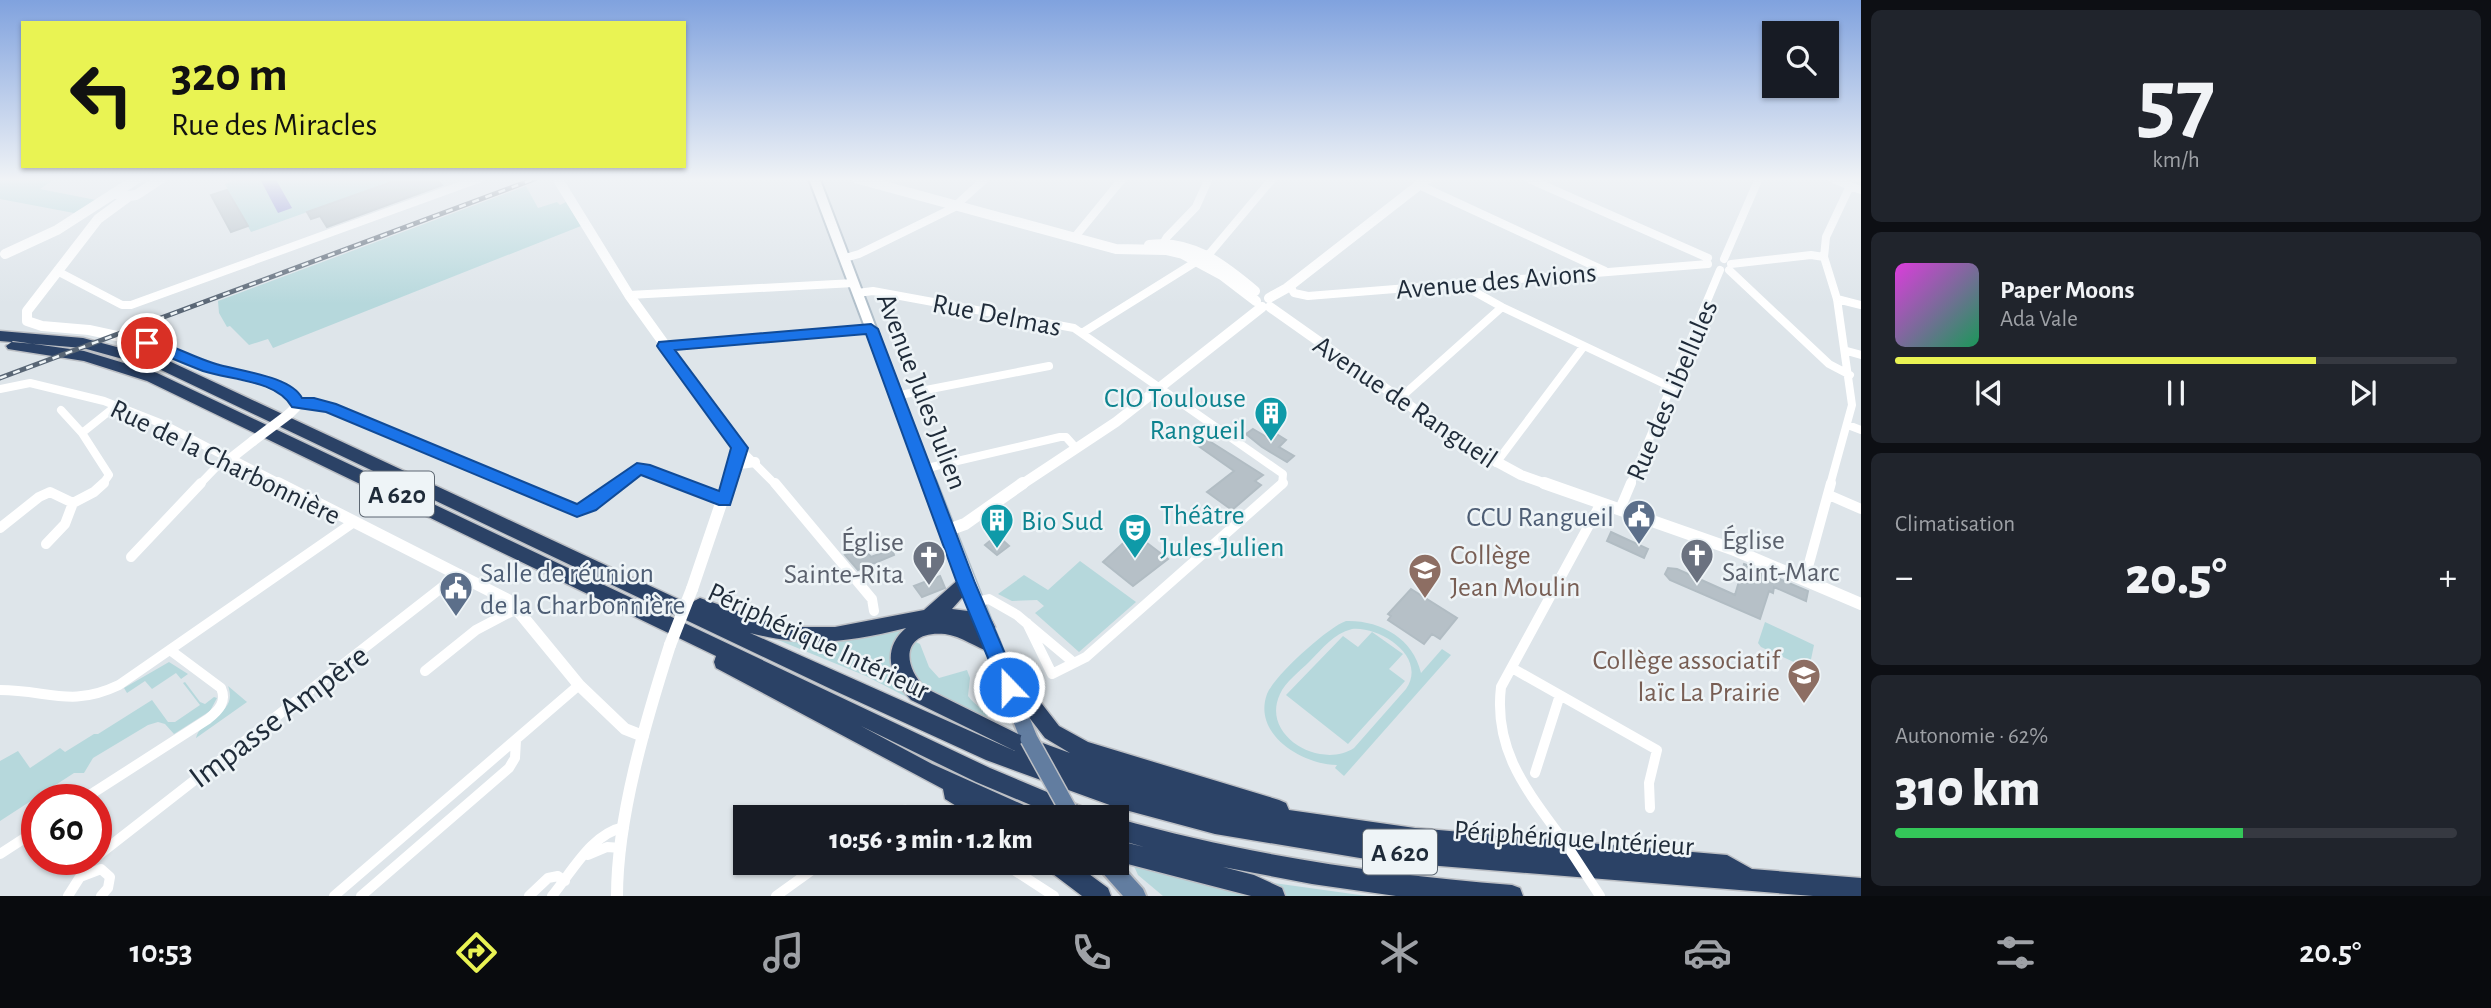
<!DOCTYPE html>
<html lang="fr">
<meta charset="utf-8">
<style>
body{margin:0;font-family:"Alegreya Sans",sans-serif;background:#20242c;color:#f1f3f6;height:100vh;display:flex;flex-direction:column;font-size:26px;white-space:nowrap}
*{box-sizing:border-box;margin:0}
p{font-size:23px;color:#9ea1a6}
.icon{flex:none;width:38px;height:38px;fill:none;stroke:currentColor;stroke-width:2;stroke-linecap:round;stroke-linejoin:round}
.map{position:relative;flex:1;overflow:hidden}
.details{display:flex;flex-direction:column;gap:10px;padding:10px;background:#0d0f14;width:630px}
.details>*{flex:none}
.hud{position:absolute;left:21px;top:21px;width:665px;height:147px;border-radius:0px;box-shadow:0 2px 5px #0004;background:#e9f353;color:#111;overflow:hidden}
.controls{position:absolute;left:1762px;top:21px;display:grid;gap:14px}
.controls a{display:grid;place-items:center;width:77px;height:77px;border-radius:0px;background:#171b24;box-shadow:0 2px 5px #0004;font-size:35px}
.speed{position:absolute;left:21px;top:784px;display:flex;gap:14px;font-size:35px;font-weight:700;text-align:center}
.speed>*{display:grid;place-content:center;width:91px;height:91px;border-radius:50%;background:#171b24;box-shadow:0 2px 5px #0004;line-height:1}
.speed .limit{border:10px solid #d22;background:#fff;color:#111}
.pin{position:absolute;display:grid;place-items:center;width:60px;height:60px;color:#fff;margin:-30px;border:4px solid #fff;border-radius:50%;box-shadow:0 2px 7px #0007}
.me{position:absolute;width:77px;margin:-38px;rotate:338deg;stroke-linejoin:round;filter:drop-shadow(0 0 5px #0008)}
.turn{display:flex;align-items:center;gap:24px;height:147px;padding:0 35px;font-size:32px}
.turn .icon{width:91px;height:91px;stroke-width:2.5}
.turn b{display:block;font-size:49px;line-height:60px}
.big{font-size:52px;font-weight:800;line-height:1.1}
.details .widget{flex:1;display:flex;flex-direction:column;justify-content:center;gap:10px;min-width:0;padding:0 24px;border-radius:10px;background:#20242c}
.details .dial{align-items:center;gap:0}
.dial b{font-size:91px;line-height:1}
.song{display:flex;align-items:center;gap:21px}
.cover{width:84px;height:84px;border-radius:10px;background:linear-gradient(135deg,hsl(300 70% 55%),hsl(150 70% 35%))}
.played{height:7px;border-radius:4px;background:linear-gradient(90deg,#e9f353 75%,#363941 75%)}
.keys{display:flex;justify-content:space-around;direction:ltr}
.heat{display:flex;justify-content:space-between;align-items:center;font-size:38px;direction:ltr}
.charge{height:10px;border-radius:5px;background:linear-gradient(90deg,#34c759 62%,#363941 0)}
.trip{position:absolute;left:733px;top:805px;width:396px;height:70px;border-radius:0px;background:#171b24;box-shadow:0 2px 5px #0004;font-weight:800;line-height:70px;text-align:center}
.tab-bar{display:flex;height:112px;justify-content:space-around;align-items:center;background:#090b0e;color:#9ea1a6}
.tab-bar .icon{width:49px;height:49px}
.tab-bar .selected{color:#e9f353}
.tab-bar b{font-size:32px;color:#f1f3f6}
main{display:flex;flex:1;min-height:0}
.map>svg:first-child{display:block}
.green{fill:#b6d8dc;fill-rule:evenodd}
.water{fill:#8587d0}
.building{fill:#b6c0c7;stroke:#b1bcc3;stroke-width:2}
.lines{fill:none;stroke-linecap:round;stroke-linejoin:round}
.secondary-far1-casing{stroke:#b1bfca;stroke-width:14}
.secondary-casing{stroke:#b1bfca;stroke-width:18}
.primary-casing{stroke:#bcbfc4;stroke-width:4}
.motorway-casing{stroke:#bcbfc4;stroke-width:3}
.minor-far1{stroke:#fff;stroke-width:8}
.minor{stroke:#fff;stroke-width:10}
.tertiary-far1{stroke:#fff;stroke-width:10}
.tertiary{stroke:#fff;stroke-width:12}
.secondary-far1{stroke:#fff;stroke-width:10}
.secondary{stroke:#fff;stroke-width:15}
.primary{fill:#627da0;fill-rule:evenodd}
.motorway{fill:#2b4266;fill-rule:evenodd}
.rail-casing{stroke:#596675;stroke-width:5}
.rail{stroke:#eef4f7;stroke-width:2.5;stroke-dasharray:7;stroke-linecap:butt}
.primary-bridge-casing{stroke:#bcbfc4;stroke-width:20;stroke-linecap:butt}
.minor-bridge{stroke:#fff;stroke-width:10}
.tertiary-bridge-far1{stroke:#fff;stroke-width:10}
.tertiary-bridge{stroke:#fff;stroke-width:12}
.primary-bridge{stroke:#627da0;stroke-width:17}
.route{fill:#1a73e8;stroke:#114b97;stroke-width:2}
.labels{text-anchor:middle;stroke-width:5;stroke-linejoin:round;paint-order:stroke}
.shield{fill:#eef4f7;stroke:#5d6772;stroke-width:2}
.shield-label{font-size:26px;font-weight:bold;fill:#1f2b39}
.street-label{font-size:28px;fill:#1f2b39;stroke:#eef4f7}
.culture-label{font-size:28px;fill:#0d838f;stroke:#eef4f7;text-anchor:start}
.service-label{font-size:28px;fill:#4e5e75;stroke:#eef4f7;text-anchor:end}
.worship-label{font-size:28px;fill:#5b616d;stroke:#eef4f7;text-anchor:start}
.education-label{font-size:28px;fill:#785e54;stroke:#eef4f7;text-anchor:start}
.near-street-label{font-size:33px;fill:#1f2b39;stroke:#eef4f7}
</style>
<main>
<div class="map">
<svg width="1861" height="896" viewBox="0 0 1861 896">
<rect width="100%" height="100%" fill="#dee5ea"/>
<!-- green -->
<path class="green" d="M0,178H56L40,189L96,200L74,213L0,199Z
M242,178H403L251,232L225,184Z
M526,186L538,208L557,202L560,205L566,202L581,226L273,348L268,339L249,345L230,326L227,327L219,313L218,301Z
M1080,561L1136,602L1079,652L1035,613L1044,606L1037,600L1012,601L998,594L1024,575L1048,590Z
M1346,621C1380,620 1413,638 1421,673L1442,649L1451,655L1344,776L1335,768L1337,765C1304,765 1252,735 1267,694C1274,676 1328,627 1346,621ZM1352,629C1380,626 1428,657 1406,689L1354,748C1321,770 1260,736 1280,694C1285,682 1300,671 1309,662C1323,648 1333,634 1352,629Z
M1765,622L1814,645L1809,669L1761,647L1758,643Z
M908,627C877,670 889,677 928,708L866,676L778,640L779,638Z
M1372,632L1403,654L1389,669L1405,681L1348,744L1286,695L1343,636L1358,647Z
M914,641L920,644L929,667L939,678L967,670L970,678L968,696C975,706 983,707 988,718L986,721L938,697L917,681L905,654Z
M169,662L188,674L181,679L176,673L152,689L145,681L127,693L124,688Z
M185,682L200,702L205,704L214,697L217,698L210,711L174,734L165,724L158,722L148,725L93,758L84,773H74L0,821V761L18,751L30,768L60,748L65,752L94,734H98L152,700L168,722H175L200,705L183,683Z
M228,686L247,702L196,738C201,717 239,714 228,686Z
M1133,864L1249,896H1163L1138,875Z
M1260,881L1367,896H1283Z"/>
<!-- water -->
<path class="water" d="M275,178L292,208L278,213L260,179Z"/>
<!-- building -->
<path class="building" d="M403,178H436L442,185L327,227L320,216L311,219L307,212Z
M227,190L248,226L231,232L211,195Z
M1253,429L1265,436L1275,433L1286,440L1279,447L1294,456L1287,462L1262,447L1246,434Z
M1195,432L1263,475L1255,481L1261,485L1232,510L1207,492L1234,471L1187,438Z
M1611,532L1648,549L1644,558L1607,541Z
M1134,533L1168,559L1133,586L1103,562Z
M997,535L1009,546L997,555L985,545Z
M864,548L871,557L892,549L894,555L858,570L845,555Z
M1744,564L1808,591L1806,601L1774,587L1773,593L1769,591L1760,619L1670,580L1665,574L1668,568L1677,569L1735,595Z
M940,576L945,588L922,597L914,586Z
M1411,589L1457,618L1440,639L1432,634L1424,644L1388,620L1391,616L1388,614Z"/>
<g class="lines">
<defs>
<path id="secondary-far1" d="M814,178L930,485"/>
<path id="secondary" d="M929,483L986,627"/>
<path id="primary" d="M989,629L995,631L997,636L1038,739L1035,745L1029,747L1023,745L1020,739L981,636L983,631Z
M1116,859L1143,889L1146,896H1123L1100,870L1097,863H1116Z"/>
<path id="motorway" d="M0,331L83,338L169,361L691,605L694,601L700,598L766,621L800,627H835L924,610L960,578L966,576L972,578L975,583L952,609L968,611L992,621L995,627L992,633L987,635L999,639L1001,645L999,651L992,653C977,648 961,636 945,634C904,630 900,662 925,688L1018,734L1070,753L1045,738L1018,703L1002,693L999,687L1002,681L1009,678L1032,691L1059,726L1088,742L1279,800L1286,803L1289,810L1415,828L1727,855L1752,869L1861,878V896H1813L1378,861L1215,834L1118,808L986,760L833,690L159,369L83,348L0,341ZM906,628C880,650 891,679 911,700L1015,751L750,633C808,648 849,642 906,628Z
M13,341L84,351L157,373L990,768L1090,810L1093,817H1059L976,782L861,726L932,764L1035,810L1038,817H974L945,799L943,789L716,668L714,662L716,656L147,381L84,361L8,349L6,346Z
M1116,818C1246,855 1377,874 1512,885L1520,888L1523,896H1396L1312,884L1223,867L1254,875L1282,888L1285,896H1251L1116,861V840L1144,847L1116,839Z
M1046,863H1074L1108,888L1111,896H1082L1049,871Z"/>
</defs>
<!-- secondary-far1 casing -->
<use href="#secondary-far1" class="secondary-far1-casing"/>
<!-- secondary casing -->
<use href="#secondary" class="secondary-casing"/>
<!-- primary casing -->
<use href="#primary" class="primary-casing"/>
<!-- motorway casing -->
<use href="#motorway" class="motorway-casing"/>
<!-- minor-far1 -->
<path class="minor-far1" d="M1527,178L1708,258
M1419,185L1605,271
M1850,186L1861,190
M1074,238L1123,178
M1165,249L1164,242L1167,237L1196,207L1209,178
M845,258L859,254L953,208L986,178
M1724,259L1759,178
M1731,264L1811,255L1824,257
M1729,270L1829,364L1850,375
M57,271L122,305H131L481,178
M1459,283L1502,307L1673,388
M1290,286L1294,293L1308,296L1708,264
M857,293L873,291L1074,328L1283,474L1282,485
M629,295L854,283
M1837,299L1861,305
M1082,333L1210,253L1273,178
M664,346L871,329
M1847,351L1861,355
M0,389L30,383L104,401L165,425L230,459
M895,396L1049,366
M1399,399L1502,307
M298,403H314L331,408L517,485
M61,410L82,433
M1848,425L1861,430
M739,448L776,485
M1496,463L1584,346
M923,469L1060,437H1066L1075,447
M102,485L109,475L82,433L117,405
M199,485L226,457
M617,485L637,469H644L686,485
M1630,485L1720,270
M1830,485L1852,405L1837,299L1824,257L1826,237L1850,186L1831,178"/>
<!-- minor -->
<path class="minor" d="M512,483L577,510L591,506L619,483
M681,483L725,500
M775,483L872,599L874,611
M1829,495L1861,509
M1620,509L1631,483
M0,528L39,497L50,492L73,503L94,492L104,483
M46,544L65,524L73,503
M131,557L201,483
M1805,578L1831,483
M976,602L989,599L1017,615L1073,662
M1027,623L1052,674L1086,657L1283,483
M1512,668L1657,750L1649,783L1650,808
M425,671L476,630L518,608
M0,690C48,690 71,708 119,685L354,522
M1535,773L1560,695
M82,800L208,719C219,710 227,702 221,688L170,650
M884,817C901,806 913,809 930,817
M1566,844C1530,794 1493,753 1501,687L1601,503
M0,854L37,830
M588,855L607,847L621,848
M96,857L459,574
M1003,863L1054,896
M68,896L80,877L101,869L110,877L108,888L101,896
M334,896L579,685
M361,896L509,768L515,758L516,740
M529,896L548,878L558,876L565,881
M552,896C572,872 591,834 624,827
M776,896L822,863"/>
<!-- tertiary-far1 -->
<path class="tertiary-far1" d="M557,178L629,295L739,448L728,485
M855,178L1116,249L1166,250L1183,254L1222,275L1256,301
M121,197L136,195L162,178
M128,197L98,219L27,311V321L42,326L89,330L126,338L210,367L265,382L296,397L297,406L289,414
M1149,245C1192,239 1224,265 1255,291
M5,254L57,230L138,178
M1269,298L1287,288L1428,178
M1270,307L1464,444L1521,475L1549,485
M253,441L230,459L281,485
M734,468L740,464L755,462
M1021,485L1116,422L1262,307"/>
<!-- tertiary -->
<path class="tertiary" d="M278,483L510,601L579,685L625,729L643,736
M1544,483L1732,549L1861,604
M948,530L965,524L1023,483
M692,589L728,483
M617,896C617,817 646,720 670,645"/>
<!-- secondary-far1 -->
<use href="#secondary-far1" class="secondary-far1"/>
<!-- secondary -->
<use href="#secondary" class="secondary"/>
<!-- primary -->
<use href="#primary" class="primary"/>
<!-- motorway -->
<use href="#motorway" class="motorway"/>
<defs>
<path id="rail" d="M0,378L537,178"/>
</defs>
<!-- rail casing -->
<use href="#rail" class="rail-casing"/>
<!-- rail -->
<use href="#rail" class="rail"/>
<defs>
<path id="primary-bridge" d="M1029,739L1071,815"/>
</defs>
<!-- primary-bridge casing -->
<use href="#primary-bridge" class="primary-bridge-casing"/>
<!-- minor-bridge -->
<path class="minor-bridge" d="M1566,844L1600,896"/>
<!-- tertiary-bridge-far1 -->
<path class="tertiary-bridge-far1" d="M253,441L289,414"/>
<!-- tertiary-bridge -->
<path class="tertiary-bridge" d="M670,645L692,589"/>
<!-- primary-bridge -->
<use href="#primary-bridge" class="primary-bridge"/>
</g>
<!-- sky -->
<linearGradient id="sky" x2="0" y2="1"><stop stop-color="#80a2de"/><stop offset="0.59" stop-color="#f0f3f6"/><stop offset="1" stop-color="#f0f3f6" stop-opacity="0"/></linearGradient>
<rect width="1861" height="304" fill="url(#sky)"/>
<!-- route -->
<path class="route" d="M871,324L878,329L975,583L1019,687L1016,693L1009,696L1002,693L1000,687L957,583L866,334L675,350L748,448L730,505H719L641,475L596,510L577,517L326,412L292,407C277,380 230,380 203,371C182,363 162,354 142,346L140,343L147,338C170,344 191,356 213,363C236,371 290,375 302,398H314L336,404L577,504L637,463L650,465L719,491L731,448L659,349L657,346L659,342Z"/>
<!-- icons -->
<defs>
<symbol id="building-pin" viewBox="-11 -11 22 30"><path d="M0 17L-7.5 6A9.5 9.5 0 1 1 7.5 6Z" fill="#0f9aa8" stroke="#eef4f7"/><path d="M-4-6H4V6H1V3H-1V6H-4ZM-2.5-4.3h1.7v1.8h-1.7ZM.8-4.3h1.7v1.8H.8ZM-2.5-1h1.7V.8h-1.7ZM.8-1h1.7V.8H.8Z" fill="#fff"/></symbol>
<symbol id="civic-pin" viewBox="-11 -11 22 30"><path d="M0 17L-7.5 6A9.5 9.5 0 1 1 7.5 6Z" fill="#5c6f8a" stroke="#eef4f7"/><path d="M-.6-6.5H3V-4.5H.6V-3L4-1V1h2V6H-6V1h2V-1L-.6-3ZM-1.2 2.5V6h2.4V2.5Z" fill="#fff"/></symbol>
<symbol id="theatre-pin" viewBox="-11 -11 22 30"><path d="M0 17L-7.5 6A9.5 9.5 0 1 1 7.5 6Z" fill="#0f9aa8" stroke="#eef4f7"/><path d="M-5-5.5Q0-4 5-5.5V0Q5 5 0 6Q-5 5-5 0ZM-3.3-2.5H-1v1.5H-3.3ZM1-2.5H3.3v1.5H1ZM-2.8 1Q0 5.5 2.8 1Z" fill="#fff"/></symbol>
<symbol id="church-pin" viewBox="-11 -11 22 30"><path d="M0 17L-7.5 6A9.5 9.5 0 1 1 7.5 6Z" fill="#6b7280" stroke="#eef4f7"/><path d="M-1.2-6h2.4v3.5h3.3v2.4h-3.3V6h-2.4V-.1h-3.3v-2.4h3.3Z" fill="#fff"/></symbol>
<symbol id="school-pin" viewBox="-11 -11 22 30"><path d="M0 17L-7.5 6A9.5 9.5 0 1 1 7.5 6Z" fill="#8d6e63" stroke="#eef4f7"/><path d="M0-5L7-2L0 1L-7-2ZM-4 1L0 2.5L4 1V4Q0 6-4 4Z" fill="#fff"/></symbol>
</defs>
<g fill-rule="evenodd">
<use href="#building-pin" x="1252" y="394" width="38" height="52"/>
<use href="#civic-pin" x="1620" y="497" width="38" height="52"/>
<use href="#building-pin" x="978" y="501" width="38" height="52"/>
<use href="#theatre-pin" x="1116" y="511" width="38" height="52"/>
<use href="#church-pin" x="1678" y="536" width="38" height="52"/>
<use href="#church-pin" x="910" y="538" width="38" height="52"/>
<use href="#school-pin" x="1406" y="551" width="38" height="52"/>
<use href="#civic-pin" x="437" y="569" width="38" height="52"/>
<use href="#school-pin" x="1785" y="656" width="38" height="52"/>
</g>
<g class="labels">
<!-- shield labels -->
<g class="shield">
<rect x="360" y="471.5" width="74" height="45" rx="5"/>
<rect x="1363" y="829.5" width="74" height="45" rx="5"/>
</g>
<g class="shield-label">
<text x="397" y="503">A 620</text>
<text x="1400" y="861">A 620</text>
</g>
<!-- street labels -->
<g class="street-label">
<text transform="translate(1496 280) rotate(-5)" y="10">Avenue des Avions</text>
<text transform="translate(997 314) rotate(11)" y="10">Rue Delmas</text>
<text transform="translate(1671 390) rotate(-67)" y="10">Rue des Libellules</text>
<text transform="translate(923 391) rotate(69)" y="10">Avenue Jules Julien</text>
<text transform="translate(1406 401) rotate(34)" y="10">Avenue de Rangueil</text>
<text transform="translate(226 461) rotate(26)" y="10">Rue de la Charbonnière</text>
<text transform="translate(819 640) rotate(25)" y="10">Périphérique Intérieur</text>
<text transform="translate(1574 837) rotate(4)" y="10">Périphérique Intérieur</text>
</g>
<!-- culture labels -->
<g class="culture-label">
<text x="1246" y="407" text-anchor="end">CIO Toulouse<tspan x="1246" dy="32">Rangueil</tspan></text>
<text x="1160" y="524">Théâtre<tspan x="1160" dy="32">Jules-Julien</tspan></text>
<text x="1021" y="530">Bio Sud</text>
</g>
<!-- service labels -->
<g class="service-label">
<text x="1614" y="526">CCU Rangueil</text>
<text x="480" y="582" text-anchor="start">Salle de réunion<tspan x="480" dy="32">de la Charbonnière</tspan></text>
</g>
<!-- worship labels -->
<g class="worship-label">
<text x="1722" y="549">Église<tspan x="1722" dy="32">Saint-Marc</tspan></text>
<text x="904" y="551" text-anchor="end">Église<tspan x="904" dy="32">Sainte-Rita</tspan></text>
</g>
<!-- education labels -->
<g class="education-label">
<text x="1450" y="564">Collège<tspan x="1450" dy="32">Jean Moulin</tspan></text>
<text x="1780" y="669" text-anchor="end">Collège associatif<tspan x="1780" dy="32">laïc La Prairie</tspan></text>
</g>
<!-- near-street labels -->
<g class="near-street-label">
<text transform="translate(278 715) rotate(-37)" y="12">Impasse Ampère</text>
</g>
</g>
</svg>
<div class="controls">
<a><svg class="icon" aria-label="search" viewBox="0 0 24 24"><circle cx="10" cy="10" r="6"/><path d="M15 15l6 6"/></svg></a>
</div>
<div class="speed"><div class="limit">60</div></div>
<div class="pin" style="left:147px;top:343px;background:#d93025"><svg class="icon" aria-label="arrive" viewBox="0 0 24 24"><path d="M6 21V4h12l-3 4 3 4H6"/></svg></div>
<svg class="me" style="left:1009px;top:687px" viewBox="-20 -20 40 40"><circle r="17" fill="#1a73e8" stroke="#fff" stroke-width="3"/><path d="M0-11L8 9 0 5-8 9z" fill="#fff"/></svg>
<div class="trip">10:56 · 3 min · 1.2 km</div>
<div class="hud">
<div class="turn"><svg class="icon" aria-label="left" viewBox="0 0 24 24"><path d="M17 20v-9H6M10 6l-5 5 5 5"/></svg><div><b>320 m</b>Rue des Miracles</div></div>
</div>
</div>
<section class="details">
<div class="widget dial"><b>57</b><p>km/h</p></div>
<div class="widget">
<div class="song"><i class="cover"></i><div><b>Paper Moons</b><p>Ada Vale</p></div></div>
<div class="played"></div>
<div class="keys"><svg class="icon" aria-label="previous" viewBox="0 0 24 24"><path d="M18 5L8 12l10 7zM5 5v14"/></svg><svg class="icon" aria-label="pause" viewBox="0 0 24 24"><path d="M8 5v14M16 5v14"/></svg><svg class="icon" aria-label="next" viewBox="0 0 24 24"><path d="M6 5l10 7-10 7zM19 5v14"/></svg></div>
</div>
<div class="widget"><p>Climatisation</p>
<div class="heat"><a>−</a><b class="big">20.5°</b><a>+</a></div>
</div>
<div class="widget"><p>Autonomie · 62%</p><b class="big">310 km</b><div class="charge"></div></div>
</section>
</main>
<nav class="tab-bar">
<b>10:53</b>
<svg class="icon selected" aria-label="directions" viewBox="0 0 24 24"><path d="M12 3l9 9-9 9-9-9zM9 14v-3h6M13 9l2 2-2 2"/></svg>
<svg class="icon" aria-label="music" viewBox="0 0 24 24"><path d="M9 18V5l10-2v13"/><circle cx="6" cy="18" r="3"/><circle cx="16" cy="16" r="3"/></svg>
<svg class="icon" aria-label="phone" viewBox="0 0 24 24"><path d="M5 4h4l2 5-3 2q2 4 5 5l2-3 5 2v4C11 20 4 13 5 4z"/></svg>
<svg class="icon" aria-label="climate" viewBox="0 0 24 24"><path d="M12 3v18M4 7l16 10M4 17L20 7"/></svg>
<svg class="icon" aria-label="car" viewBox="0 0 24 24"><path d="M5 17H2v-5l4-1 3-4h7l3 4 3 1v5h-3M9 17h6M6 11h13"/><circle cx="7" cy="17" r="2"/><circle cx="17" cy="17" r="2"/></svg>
<svg class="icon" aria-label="filters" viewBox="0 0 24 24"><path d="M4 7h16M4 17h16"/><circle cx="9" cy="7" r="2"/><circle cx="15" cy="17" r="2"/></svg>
<b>20.5°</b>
</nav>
